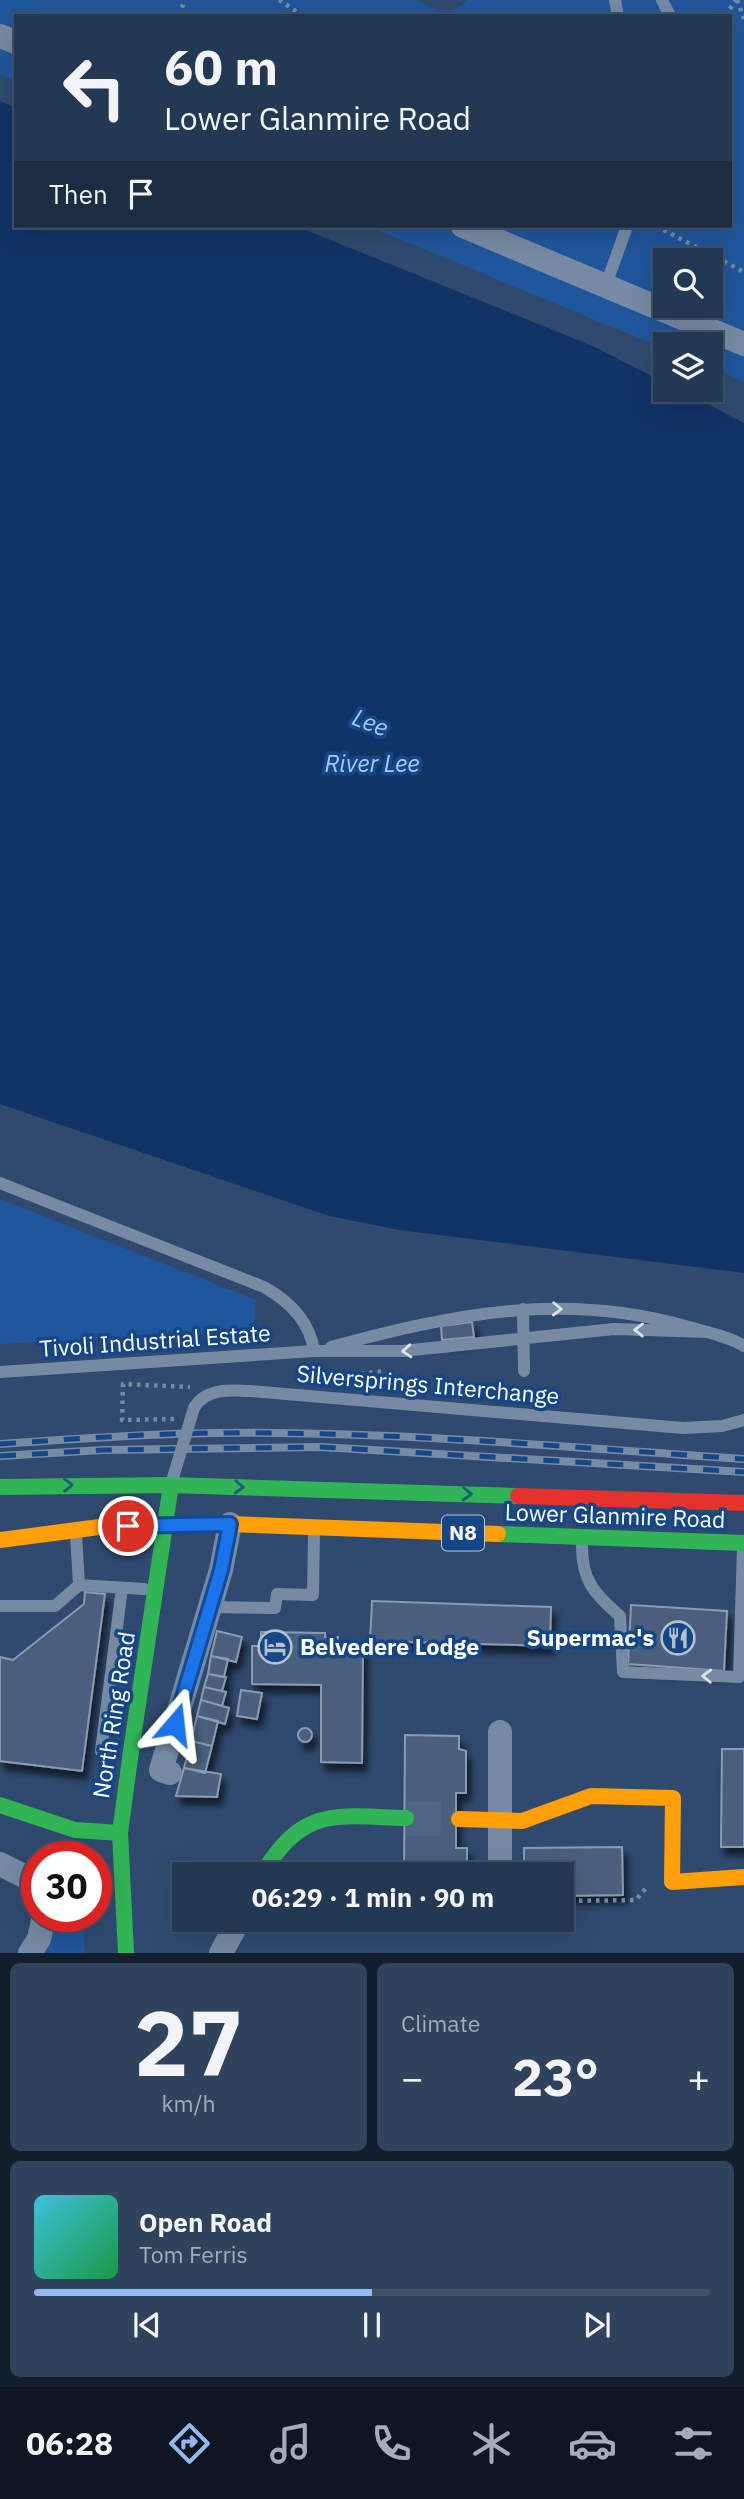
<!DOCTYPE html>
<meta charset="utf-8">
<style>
body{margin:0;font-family:"IBM Plex Sans",sans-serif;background:#2f435c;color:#f1f3f6;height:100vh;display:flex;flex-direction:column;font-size:26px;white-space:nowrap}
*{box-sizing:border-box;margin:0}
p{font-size:23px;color:#a3acb8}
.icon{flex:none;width:38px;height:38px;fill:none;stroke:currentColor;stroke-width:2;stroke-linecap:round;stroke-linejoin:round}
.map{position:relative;height:1953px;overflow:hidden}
.sheet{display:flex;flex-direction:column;gap:10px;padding:10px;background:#131f2d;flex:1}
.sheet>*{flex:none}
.banner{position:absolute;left:14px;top:14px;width:718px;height:214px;border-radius:0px;box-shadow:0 7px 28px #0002,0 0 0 2px #405269;background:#233852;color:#f1f3f6;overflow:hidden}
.tools{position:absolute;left:653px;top:248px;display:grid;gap:14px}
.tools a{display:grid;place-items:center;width:70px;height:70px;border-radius:0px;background:#233852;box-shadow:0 7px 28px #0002,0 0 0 2px #405269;font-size:35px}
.speed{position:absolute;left:21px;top:1841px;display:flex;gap:14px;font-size:35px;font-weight:700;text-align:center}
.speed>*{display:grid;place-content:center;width:91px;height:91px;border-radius:50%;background:#233852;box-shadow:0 7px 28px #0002,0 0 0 2px #405269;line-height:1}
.speed .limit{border:10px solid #d22;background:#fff;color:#111}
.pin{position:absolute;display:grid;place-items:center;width:60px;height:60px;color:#fff;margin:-30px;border:4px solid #fff;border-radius:50%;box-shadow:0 2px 7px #0007}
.me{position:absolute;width:77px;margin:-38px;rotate:17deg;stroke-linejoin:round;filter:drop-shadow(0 0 5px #0008)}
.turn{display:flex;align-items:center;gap:24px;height:147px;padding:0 35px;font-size:32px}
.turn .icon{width:91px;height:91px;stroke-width:2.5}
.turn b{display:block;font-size:49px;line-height:60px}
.then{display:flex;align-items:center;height:66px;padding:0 35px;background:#0003;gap:14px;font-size:26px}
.big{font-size:52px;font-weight:800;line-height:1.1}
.sheet .widget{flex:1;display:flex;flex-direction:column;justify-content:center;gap:10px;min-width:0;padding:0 24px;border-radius:10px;background:#2f435c}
.sheet .dial{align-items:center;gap:0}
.dial b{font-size:91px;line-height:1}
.song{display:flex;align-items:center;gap:21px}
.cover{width:84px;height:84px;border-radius:10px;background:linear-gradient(135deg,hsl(190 70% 55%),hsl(140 70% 35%))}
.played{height:7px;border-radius:4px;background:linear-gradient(90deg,#90b9f0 50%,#405269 50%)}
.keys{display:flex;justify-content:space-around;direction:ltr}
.heat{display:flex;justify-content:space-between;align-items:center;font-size:38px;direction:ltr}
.sheet .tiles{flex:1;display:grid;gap:10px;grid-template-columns:1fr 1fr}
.widget:last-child{grid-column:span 2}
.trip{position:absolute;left:172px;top:1862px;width:402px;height:70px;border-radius:0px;background:#233852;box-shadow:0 7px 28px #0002,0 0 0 2px #405269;font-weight:800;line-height:70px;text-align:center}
.dock{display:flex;height:112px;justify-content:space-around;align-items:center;background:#0e1621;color:#a3acb8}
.dock .icon{width:49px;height:49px}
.dock .selected{color:#90b9f0}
.dock b{font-size:32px;color:#f1f3f6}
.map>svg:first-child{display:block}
.green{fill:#20569b;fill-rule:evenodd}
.water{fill:#113466}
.building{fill:#4a5f7d;stroke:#8a9bb1;stroke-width:2;filter:url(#shadow)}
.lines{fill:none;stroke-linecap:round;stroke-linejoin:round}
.secondary-tunnel{stroke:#4e6584;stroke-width:35;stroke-dasharray:35 18;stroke-linecap:butt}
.path{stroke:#768aa3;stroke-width:4.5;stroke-dasharray:3.5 5;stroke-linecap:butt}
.lane{stroke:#768aa3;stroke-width:12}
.street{stroke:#768aa3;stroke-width:24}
.fast{stroke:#30b455;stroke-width:16}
.slow{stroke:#ff9f0a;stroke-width:16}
.jam{stroke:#e5322d;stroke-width:16}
.rail-casing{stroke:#788ba3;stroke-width:8}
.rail{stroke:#154788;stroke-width:5;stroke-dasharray:16;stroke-linecap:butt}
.lane-bridge{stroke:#768aa3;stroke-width:12}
.fast-bridge{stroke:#30b455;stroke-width:16}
.oneway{stroke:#dde2e8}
.oneway2{stroke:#1a5d7e}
.route-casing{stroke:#114b97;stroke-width:18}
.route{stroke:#1a73e8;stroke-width:12}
.labels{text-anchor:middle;stroke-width:7;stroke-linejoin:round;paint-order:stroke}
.shield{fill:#154788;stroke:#b9c8db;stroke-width:2}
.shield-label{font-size:21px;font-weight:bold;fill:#fff}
.street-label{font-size:23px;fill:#fff;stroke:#154788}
.poi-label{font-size:23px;font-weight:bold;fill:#fff;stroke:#154788;text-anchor:end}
.water-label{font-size:24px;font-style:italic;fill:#a7cbf6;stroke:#154788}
</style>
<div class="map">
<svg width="744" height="1953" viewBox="0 0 744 1953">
<defs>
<filter id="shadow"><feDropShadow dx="4.5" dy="8" stdDeviation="3.5" flood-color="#0009"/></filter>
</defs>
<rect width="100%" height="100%" fill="#2f4a6e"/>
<!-- green -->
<path class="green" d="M0,0H416C433,10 452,17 467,0H744V382L711,368L710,345H665V349L368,226H730V16H16V81L0,75ZM665,261H710V306H665Z
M0,1199L256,1300L253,1331L0,1344Z
M47,1916H83L85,1953H36Z"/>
<!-- water -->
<path class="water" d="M0,101L16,108V226H296L595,347L665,383V390H680L744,423V1273L399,1230L329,1216L0,1104Z"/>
<!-- building -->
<path class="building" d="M472,1322L474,1337L442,1340L441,1326Z
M85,1592L105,1594L82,1771L0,1761V1657L13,1660L84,1604Z
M372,1601L551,1607L550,1646L370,1641Z
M631,1605L727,1611L724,1671L628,1664Z
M217,1631L242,1637L236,1662L211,1656Z
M261,1632L325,1633V1637H338V1646H363L362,1763L321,1762V1685L252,1684V1646H261Z
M211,1656L228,1659L224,1677L208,1674Z
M208,1674L226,1677L222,1691L204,1687Z
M204,1687L226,1692L222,1706L201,1700Z
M241,1690L262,1693L257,1719L237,1716Z
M201,1700L229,1708L225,1724L197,1716Z
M197,1716L218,1721L212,1746L191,1741Z
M298 1735a7 7 0 1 1 14 0a7 7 0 1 1-14 0Z
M405,1735L459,1736V1749L466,1751V1793H456V1848H467V1874H404Z
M191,1741L212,1746L205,1773L184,1768Z
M722,1749H744V1847H721Z
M184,1768L221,1774L217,1797L176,1796Z
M622,1847L623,1895L562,1896V1874H524V1848Z"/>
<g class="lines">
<!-- secondary-tunnel -->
<path class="secondary-tunnel" d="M406,1818L459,1819"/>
<!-- path -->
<path class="path" d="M279,0L303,16
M737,0L744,19
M180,16L184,0
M725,16L736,0
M656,226L744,272
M327,1378L385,1371
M174,1419L122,1420L123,1384L190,1387
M562,1901L636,1900L646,1888"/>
<!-- lane -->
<path class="lane" d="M615,0L618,16
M662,0L670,16
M606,285L627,226
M0,1183L264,1287C289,1301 310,1322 314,1351
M523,1309L524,1371
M331,1347C453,1314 563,1291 689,1327C707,1332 727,1336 744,1346
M0,1372L314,1351H403L614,1329L708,1332
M194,1408C205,1388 230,1390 250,1391L683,1428L722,1426L744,1420
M76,1535L79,1585
M582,1542C581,1579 593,1593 620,1616L623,1672L739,1677L743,1547
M0,1606H55L79,1585L144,1589
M210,1607L275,1608L277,1594L313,1595L314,1531
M101,1751L122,1588"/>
<!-- street -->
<path class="street" d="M0,36L16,42
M463,226L744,344
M500,1732V1874
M170,1773L161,1770L221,1570L230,1524
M0,1864L30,1879L37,1886
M30,1953L39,1939L44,1916
M221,1953L239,1920"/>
<!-- fast -->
<path class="fast" d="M0,1487L171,1485L518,1496
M498,1534L744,1543
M0,1805L75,1830L120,1833
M262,1874C304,1806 334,1816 406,1818
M126,1953L120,1833L131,1751"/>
<!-- slow -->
<path class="slow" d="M0,1540L107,1526L230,1524L498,1534
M459,1819L522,1821L591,1796L673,1798L672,1882L744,1877"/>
<!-- jam -->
<path class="jam" d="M518,1496L744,1503"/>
<defs>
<path id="rail" d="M0,1444C71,1439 142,1434 213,1433C390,1431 567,1447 744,1459
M0,1456L103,1450L321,1447L744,1472"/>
</defs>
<!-- rail casing -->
<use href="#rail" class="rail-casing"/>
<!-- rail -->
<use href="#rail" class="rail"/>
<!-- lane-bridge -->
<path class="lane-bridge" d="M171,1484L194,1408"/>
<!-- fast-bridge -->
<path class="fast-bridge" d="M131,1751L171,1485"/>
</g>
<!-- one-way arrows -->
<defs><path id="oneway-chevron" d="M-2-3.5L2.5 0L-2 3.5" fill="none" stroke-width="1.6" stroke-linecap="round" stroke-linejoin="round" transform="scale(1.75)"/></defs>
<g class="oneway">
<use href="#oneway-chevron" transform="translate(557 1309) rotate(2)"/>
<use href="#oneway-chevron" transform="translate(639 1330) rotate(-179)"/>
<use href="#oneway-chevron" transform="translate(407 1351) rotate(176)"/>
<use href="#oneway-chevron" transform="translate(707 1676) rotate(-178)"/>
</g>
<g class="oneway2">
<use href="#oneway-chevron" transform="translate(68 1485)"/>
<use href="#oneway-chevron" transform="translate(239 1487) rotate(2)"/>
<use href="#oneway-chevron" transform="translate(467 1494) rotate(2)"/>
</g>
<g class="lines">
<defs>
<path id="route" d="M128,1526L230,1524L221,1570L175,1724"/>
</defs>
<!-- route casing -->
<use href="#route" class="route-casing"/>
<!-- route -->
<use href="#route" class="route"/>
</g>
<!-- icons -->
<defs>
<symbol id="restaurant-ring" viewBox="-11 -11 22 22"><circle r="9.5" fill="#154788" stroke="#b6c0cc" stroke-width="1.5"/><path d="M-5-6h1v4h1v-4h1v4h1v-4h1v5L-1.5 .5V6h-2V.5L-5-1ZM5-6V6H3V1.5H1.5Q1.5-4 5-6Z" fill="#b6c0cc"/></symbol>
<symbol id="hotel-ring" viewBox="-11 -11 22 22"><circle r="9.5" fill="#154788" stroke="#b6c0cc" stroke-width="1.5"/><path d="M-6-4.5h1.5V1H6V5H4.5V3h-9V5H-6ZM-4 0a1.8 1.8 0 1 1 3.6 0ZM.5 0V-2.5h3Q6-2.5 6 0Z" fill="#b6c0cc"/></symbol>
</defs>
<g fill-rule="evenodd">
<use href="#restaurant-ring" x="659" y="1619" width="38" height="38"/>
<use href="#hotel-ring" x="256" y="1628" width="38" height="38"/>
</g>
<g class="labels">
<!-- shield labels -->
<rect class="shield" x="442" y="1515.5" width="42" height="35" rx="5"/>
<g class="shield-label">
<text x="463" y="1540">N8</text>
</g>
<!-- street labels -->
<g class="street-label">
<text transform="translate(155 1341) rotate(-4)" y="8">Tivoli Industrial Estate</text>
<text transform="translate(428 1385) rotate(5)" y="8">Silversprings Interchange</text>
<text transform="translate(615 1516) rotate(2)" y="8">Lower Glanmire Road</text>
<text transform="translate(114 1715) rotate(-81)" y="8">North Ring Road</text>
</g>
<!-- poi labels -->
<g class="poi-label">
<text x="654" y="1646">Supermac's</text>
<text x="300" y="1655" text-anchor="start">Belvedere Lodge</text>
</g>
<!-- water labels -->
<g class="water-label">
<text transform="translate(370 723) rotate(21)" y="8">Lee</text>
<text x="372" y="772">River Lee</text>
</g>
</g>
</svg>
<div class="tools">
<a><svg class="icon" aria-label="search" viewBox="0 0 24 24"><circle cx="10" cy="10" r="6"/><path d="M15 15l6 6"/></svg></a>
<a><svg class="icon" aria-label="layers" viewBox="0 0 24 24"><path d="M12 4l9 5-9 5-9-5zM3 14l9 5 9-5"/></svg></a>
</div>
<div class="speed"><div class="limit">30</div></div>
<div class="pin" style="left:128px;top:1526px;background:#d93025"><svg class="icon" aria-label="arrive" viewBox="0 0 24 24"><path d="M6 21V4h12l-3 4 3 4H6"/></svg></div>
<svg class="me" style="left:175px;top:1724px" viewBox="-20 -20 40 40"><path d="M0-17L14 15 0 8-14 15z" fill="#1a73e8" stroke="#fff" stroke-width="4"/></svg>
<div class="trip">06:29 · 1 min · 90 m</div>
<div class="banner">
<div class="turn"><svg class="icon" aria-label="left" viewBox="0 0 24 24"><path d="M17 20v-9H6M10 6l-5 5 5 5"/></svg><div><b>60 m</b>Lower Glanmire Road</div></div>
<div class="then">Then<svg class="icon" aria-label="arrive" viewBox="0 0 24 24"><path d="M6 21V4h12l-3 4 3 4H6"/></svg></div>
</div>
</div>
<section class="sheet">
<div class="tiles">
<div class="widget dial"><b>27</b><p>km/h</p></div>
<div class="widget"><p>Climate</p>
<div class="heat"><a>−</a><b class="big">23°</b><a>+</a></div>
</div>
<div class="widget">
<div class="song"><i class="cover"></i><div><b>Open Road</b><p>Tom Ferris</p></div></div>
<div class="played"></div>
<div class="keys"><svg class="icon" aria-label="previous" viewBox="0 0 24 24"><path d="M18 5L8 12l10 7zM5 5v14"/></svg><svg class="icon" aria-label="pause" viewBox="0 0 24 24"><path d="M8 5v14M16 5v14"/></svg><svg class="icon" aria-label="next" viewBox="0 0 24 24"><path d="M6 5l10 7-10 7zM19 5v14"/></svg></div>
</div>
</div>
</section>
<nav class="dock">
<b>06:28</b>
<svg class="icon selected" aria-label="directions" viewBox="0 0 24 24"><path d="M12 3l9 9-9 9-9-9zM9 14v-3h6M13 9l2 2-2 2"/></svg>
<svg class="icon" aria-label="music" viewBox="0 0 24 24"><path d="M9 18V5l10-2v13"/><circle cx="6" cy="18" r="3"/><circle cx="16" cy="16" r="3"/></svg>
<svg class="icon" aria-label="phone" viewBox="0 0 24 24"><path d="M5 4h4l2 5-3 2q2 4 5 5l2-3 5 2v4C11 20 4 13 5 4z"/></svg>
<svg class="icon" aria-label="climate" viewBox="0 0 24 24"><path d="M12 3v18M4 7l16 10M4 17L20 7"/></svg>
<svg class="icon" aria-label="car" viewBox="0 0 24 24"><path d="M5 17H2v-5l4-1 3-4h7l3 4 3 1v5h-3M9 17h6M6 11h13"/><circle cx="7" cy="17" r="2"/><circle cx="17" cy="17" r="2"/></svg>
<svg class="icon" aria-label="filters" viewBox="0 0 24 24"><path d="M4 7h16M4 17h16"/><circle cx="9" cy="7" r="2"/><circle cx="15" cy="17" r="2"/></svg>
</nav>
